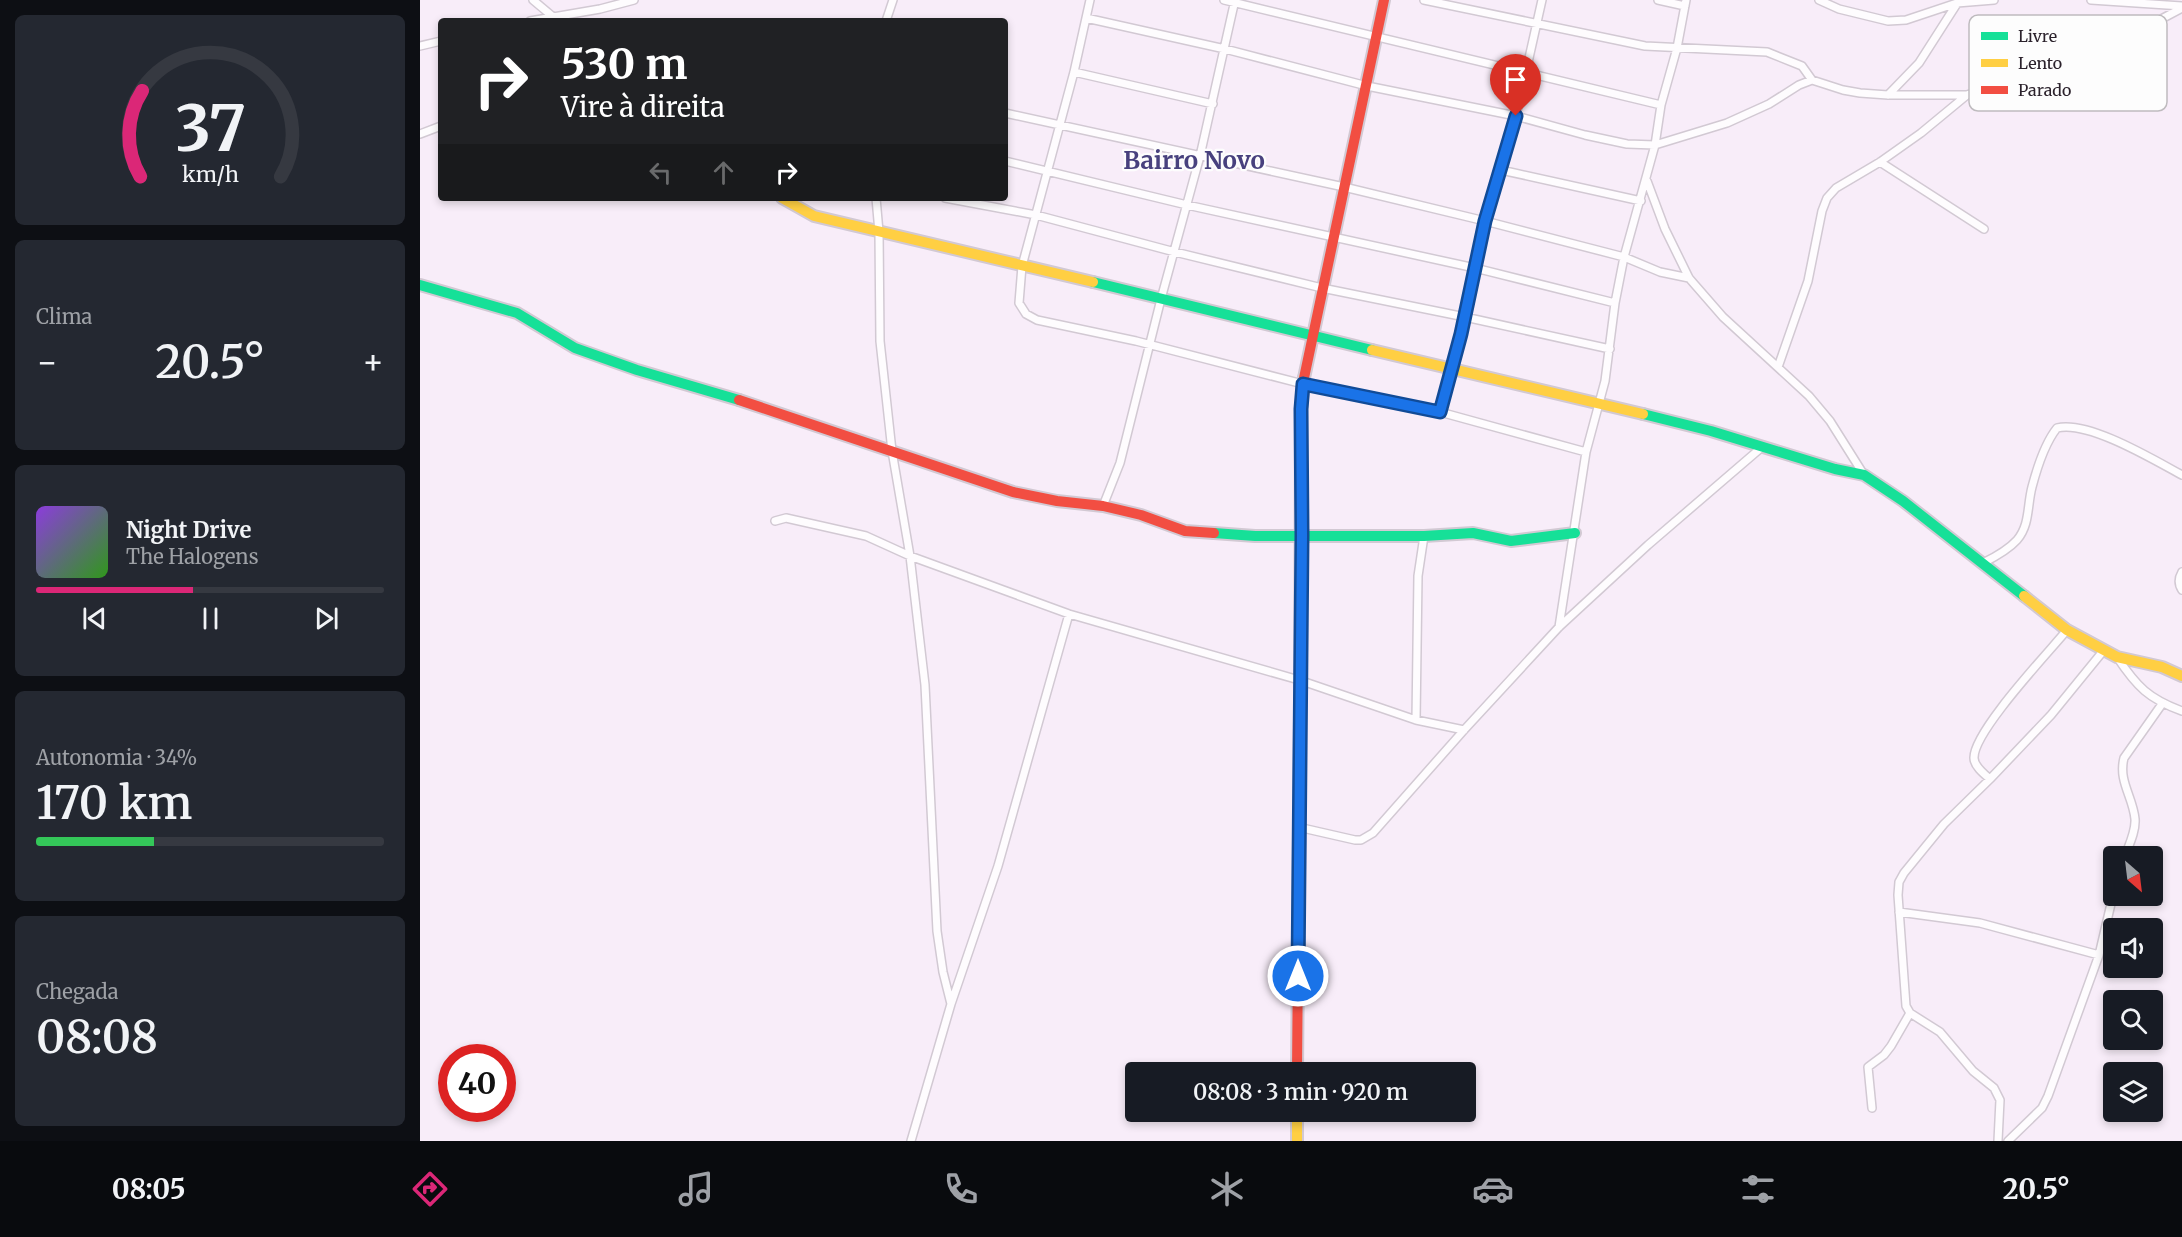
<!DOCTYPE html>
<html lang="pt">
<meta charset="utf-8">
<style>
body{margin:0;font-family:Merriweather,serif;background:#242831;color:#f1f3f6;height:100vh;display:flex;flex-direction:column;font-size:22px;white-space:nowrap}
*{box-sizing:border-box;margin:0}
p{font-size:20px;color:#9ea1a6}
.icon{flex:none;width:33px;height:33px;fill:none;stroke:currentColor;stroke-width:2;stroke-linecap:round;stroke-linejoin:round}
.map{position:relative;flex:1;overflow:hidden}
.sheet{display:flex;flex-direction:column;gap:15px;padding:15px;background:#0d0f14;width:420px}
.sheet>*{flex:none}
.top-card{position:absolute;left:18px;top:18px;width:570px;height:183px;border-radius:6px;box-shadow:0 3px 9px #0003;background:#202124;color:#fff;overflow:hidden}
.needle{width:39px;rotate:152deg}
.tools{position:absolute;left:1683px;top:846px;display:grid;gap:12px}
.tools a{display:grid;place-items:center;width:60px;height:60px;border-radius:6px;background:#171b24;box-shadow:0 3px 9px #0003;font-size:30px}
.speed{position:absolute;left:18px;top:1044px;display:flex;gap:12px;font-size:30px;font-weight:700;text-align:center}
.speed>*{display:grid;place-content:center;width:78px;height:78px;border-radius:50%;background:#171b24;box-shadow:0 3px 9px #0003;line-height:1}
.speed .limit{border:9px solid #d22;background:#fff;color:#111}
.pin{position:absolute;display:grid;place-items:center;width:51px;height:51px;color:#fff;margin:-62px -26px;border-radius:50% 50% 50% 0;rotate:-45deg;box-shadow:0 0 6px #0007}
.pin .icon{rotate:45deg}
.me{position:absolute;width:66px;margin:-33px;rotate:0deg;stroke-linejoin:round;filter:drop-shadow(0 0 4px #0008)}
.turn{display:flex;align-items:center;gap:21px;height:126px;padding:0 24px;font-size:27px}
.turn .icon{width:78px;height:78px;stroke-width:2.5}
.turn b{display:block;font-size:42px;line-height:51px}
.lanes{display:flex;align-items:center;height:57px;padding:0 24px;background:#0003;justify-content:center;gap:30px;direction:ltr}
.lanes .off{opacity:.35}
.big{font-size:45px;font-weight:600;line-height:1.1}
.sheet .widget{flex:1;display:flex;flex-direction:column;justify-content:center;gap:9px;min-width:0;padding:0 21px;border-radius:9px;background:#242831}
.sheet .dial{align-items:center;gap:0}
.dial svg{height:156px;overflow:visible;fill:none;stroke:#363941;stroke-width:7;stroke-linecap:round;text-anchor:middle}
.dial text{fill:#f1f3f6;stroke:none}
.song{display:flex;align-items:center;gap:18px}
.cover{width:72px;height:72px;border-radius:9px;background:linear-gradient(135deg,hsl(270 70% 55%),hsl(110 70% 35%))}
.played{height:6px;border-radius:3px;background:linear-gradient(90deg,#db2777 45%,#363941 45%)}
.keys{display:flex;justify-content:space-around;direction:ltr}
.heat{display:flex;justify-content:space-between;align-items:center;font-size:33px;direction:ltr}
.charge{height:9px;border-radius:4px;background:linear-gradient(90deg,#34c759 34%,#363941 0)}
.trip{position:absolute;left:705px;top:1062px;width:351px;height:60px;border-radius:6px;background:#171b24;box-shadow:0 3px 9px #0003;font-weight:600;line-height:60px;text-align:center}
.tabs{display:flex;height:96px;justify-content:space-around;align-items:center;background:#090b0e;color:#9ea1a6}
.tabs .icon{width:42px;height:42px}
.tabs .on{color:#db2777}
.tabs b{font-size:27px;color:#f1f3f6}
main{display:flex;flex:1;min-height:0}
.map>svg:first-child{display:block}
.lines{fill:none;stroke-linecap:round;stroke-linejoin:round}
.street-casing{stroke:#d2c9d3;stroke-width:10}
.fast-casing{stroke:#d2c9d3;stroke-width:14}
.slow-casing{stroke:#d2c9d3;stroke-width:14}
.jam-casing{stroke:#d2c9d3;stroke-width:14}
.street{stroke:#fefcfe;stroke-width:7}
.fast{stroke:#16e098;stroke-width:10}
.slow{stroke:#ffcf43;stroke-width:10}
.jam{stroke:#f24e42;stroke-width:10}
.route-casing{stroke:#114b97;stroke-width:15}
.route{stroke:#1a73e8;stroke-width:10}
.labels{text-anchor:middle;stroke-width:4.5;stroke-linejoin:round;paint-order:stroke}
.district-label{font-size:24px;font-weight:bold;fill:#48417e;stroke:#fdfdfd}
.key{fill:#fdfdfd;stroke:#bebbbe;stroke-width:1.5}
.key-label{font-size:16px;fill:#2b222c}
</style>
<main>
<section class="sheet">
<div class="widget dial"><svg viewBox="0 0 100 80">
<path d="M14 69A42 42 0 1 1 86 69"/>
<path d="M14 69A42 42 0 0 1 15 25" stroke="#db2777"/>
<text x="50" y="56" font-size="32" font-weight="700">37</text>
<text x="50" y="72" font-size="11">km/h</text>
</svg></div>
<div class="widget"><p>Clima</p>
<div class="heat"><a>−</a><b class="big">20.5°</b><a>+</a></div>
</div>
<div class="widget">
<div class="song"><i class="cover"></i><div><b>Night Drive</b><p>The Halogens</p></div></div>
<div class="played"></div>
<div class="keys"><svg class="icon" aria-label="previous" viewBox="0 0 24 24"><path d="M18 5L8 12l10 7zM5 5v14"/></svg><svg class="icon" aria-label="pause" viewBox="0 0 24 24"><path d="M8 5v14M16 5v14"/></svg><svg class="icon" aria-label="next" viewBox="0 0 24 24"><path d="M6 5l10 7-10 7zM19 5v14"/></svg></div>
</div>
<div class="widget"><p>Autonomia · 34%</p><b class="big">170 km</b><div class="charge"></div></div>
<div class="widget"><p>Chegada</p><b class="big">08:08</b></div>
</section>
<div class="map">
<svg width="1762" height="1141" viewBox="0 0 1762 1141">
<rect width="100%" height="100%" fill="#f8edf9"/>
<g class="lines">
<defs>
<path id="street" d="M113,0L138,21
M670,0L654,72L602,266L599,303L606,314L617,320L716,341L883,384L1020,412L1166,452
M804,0L1241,105
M1004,0L1225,46L1347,52L1382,66L1392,80
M1238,0L1265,6
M1399,0L1419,9L1468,21L1486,20L1537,3L1574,0
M1671,0L1762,6
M666,18L805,49L947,86L1096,116L1165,135L1207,144L1235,145L1307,123L1349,104L1379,85L1392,80L1423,90L1440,93L1468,95H1547L1687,48L1762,8
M110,21L180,9L214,0
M466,21L473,0
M0,46L21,41
M654,72L793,104
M1468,95L1499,63L1538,2
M585,113L924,187L1065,221L1204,257L1240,272L1269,278
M0,134L21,126
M585,161L767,205L1055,268L1195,303
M1460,162L1564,229
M1081,170L1221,201
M1227,181L1245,229L1269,278L1303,317L1389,396L1410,421L1444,475
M456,198L459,232L460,341L472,451L490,556L505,685L517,931L523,972L531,1004
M525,198L616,215L755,252L902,288L1045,317L1190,349
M1358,367L1388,281L1402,211L1407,198L1416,188L1460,162L1501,133L1547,95
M1020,412L1045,317L1065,221L1096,116L1122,0
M683,506L700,463L741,299L780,156L815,0
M355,521L366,518L446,536L490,556L649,614L879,680L996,720L1044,730
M1563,563C1575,557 1588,550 1597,540C1610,525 1607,506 1612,487C1617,468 1625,443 1637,428C1668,420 1734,460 1762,475
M1762,572C1758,579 1758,584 1762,590
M1139,627L1166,452L1185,381L1195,303L1204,257L1235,145L1241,105L1257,48L1266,0
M1697,657C1717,687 1729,699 1762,711
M996,720L998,576L1004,536
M1570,779C1564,774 1554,766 1554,758C1553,732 1628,653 1647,630
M878,827L935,840H941L953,833L1044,730L1139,627L1228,545L1342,447
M1705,856C1709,845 1716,831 1715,819C1713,797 1698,781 1704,758L1742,704
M1479,912L1560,923L1679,955
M1452,1108L1448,1067L1464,1055L1471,1046L1490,1013
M491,1141L531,1004L578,866L649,614
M1578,1141L1580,1100L1574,1088L1553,1071L1520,1032L1490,1013L1486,1006L1478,895L1479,882L1484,873L1524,824L1570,779L1631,715L1684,650
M1588,1141L1622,1108L1628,1096L1679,955L1694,891"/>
<path id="fast" d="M673,282L952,350
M0,285L97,313L155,348L217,370L319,400
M1223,414L1291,431L1415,469L1444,475L1483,501L1604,596
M794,533L835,536H1004L1053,533L1091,541L1155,533"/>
<path id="slow" d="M362,198L394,216L673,282
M952,350L1223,414
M1604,596L1647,630L1697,657L1742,667L1762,676
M880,721L881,409L884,378
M877,1112V1141"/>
<path id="jam" d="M884,378L964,0
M319,400L593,492L637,501L683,506L721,515L765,531L794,533
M877,1072L880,721"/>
</defs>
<!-- street casing -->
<use href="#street" class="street-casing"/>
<!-- fast casing -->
<use href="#fast" class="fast-casing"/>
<!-- slow casing -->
<use href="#slow" class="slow-casing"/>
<!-- jam casing -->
<use href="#jam" class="jam-casing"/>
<!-- street -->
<use href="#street" class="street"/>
<!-- fast -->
<use href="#fast" class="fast"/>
<!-- slow -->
<use href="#slow" class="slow"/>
<!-- jam -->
<use href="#jam" class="jam"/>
</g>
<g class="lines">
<defs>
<path id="route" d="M878,976L882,535L881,409L883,384L1020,412L1041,334L1065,221L1096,116"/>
</defs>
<!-- route casing -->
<use href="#route" class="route-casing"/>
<!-- route -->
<use href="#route" class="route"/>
</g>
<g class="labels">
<!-- district labels -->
<g class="district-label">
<text x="774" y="169">Bairro Novo</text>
</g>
</g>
<!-- legend -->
<rect x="1549" y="15" width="198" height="96" rx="9" class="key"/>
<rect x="1561" y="32" width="27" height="8" fill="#16e098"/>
<rect x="1561" y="59" width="27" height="8" fill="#ffcf43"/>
<rect x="1561" y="86" width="27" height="8" fill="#f24e42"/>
<g class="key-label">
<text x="1598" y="42">Livre</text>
<text x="1598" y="69">Lento</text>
<text x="1598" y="96">Parado</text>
</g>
</svg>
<div class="tools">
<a><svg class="needle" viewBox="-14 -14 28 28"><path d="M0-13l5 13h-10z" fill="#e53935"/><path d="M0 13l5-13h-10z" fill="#9ea1a6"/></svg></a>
<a><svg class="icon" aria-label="sound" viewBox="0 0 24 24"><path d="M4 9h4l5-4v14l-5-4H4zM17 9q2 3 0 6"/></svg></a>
<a><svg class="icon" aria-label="search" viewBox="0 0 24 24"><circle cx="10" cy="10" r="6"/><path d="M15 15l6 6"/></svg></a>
<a><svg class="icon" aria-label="layers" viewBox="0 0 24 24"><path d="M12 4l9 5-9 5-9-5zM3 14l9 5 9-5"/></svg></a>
</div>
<div class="speed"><div class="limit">40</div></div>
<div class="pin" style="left:1096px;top:116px;background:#d93025"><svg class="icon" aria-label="arrive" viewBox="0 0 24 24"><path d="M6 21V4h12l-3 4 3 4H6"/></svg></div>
<svg class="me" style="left:878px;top:976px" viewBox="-20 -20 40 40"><circle r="17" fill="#1a73e8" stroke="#fff" stroke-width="3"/><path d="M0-11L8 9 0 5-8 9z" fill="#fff"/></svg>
<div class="trip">08:08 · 3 min · 920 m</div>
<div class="top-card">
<div class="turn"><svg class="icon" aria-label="right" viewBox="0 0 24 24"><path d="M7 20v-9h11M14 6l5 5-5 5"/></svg><div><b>530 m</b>Vire à direita</div></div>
<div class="lanes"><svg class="icon off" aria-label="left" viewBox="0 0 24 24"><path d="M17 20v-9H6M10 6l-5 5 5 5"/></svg><svg class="icon off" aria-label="ahead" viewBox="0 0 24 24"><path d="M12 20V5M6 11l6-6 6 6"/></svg><svg class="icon" aria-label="right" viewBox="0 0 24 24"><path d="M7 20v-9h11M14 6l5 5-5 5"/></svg></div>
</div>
</div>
</main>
<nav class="tabs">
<b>08:05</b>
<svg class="icon on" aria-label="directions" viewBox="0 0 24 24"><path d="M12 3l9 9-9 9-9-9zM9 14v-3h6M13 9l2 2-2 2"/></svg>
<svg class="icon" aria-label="music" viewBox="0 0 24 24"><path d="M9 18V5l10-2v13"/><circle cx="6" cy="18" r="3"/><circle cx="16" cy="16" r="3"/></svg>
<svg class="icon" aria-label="phone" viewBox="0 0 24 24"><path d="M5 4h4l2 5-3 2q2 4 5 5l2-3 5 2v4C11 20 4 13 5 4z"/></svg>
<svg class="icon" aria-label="climate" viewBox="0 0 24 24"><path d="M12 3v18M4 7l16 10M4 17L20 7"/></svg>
<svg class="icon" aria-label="car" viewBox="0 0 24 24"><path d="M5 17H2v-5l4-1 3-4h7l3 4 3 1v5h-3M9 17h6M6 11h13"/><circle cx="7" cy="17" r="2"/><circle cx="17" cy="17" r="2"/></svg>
<svg class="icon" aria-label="filters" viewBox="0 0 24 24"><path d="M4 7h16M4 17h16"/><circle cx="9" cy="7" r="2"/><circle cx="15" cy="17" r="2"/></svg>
<b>20.5°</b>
</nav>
